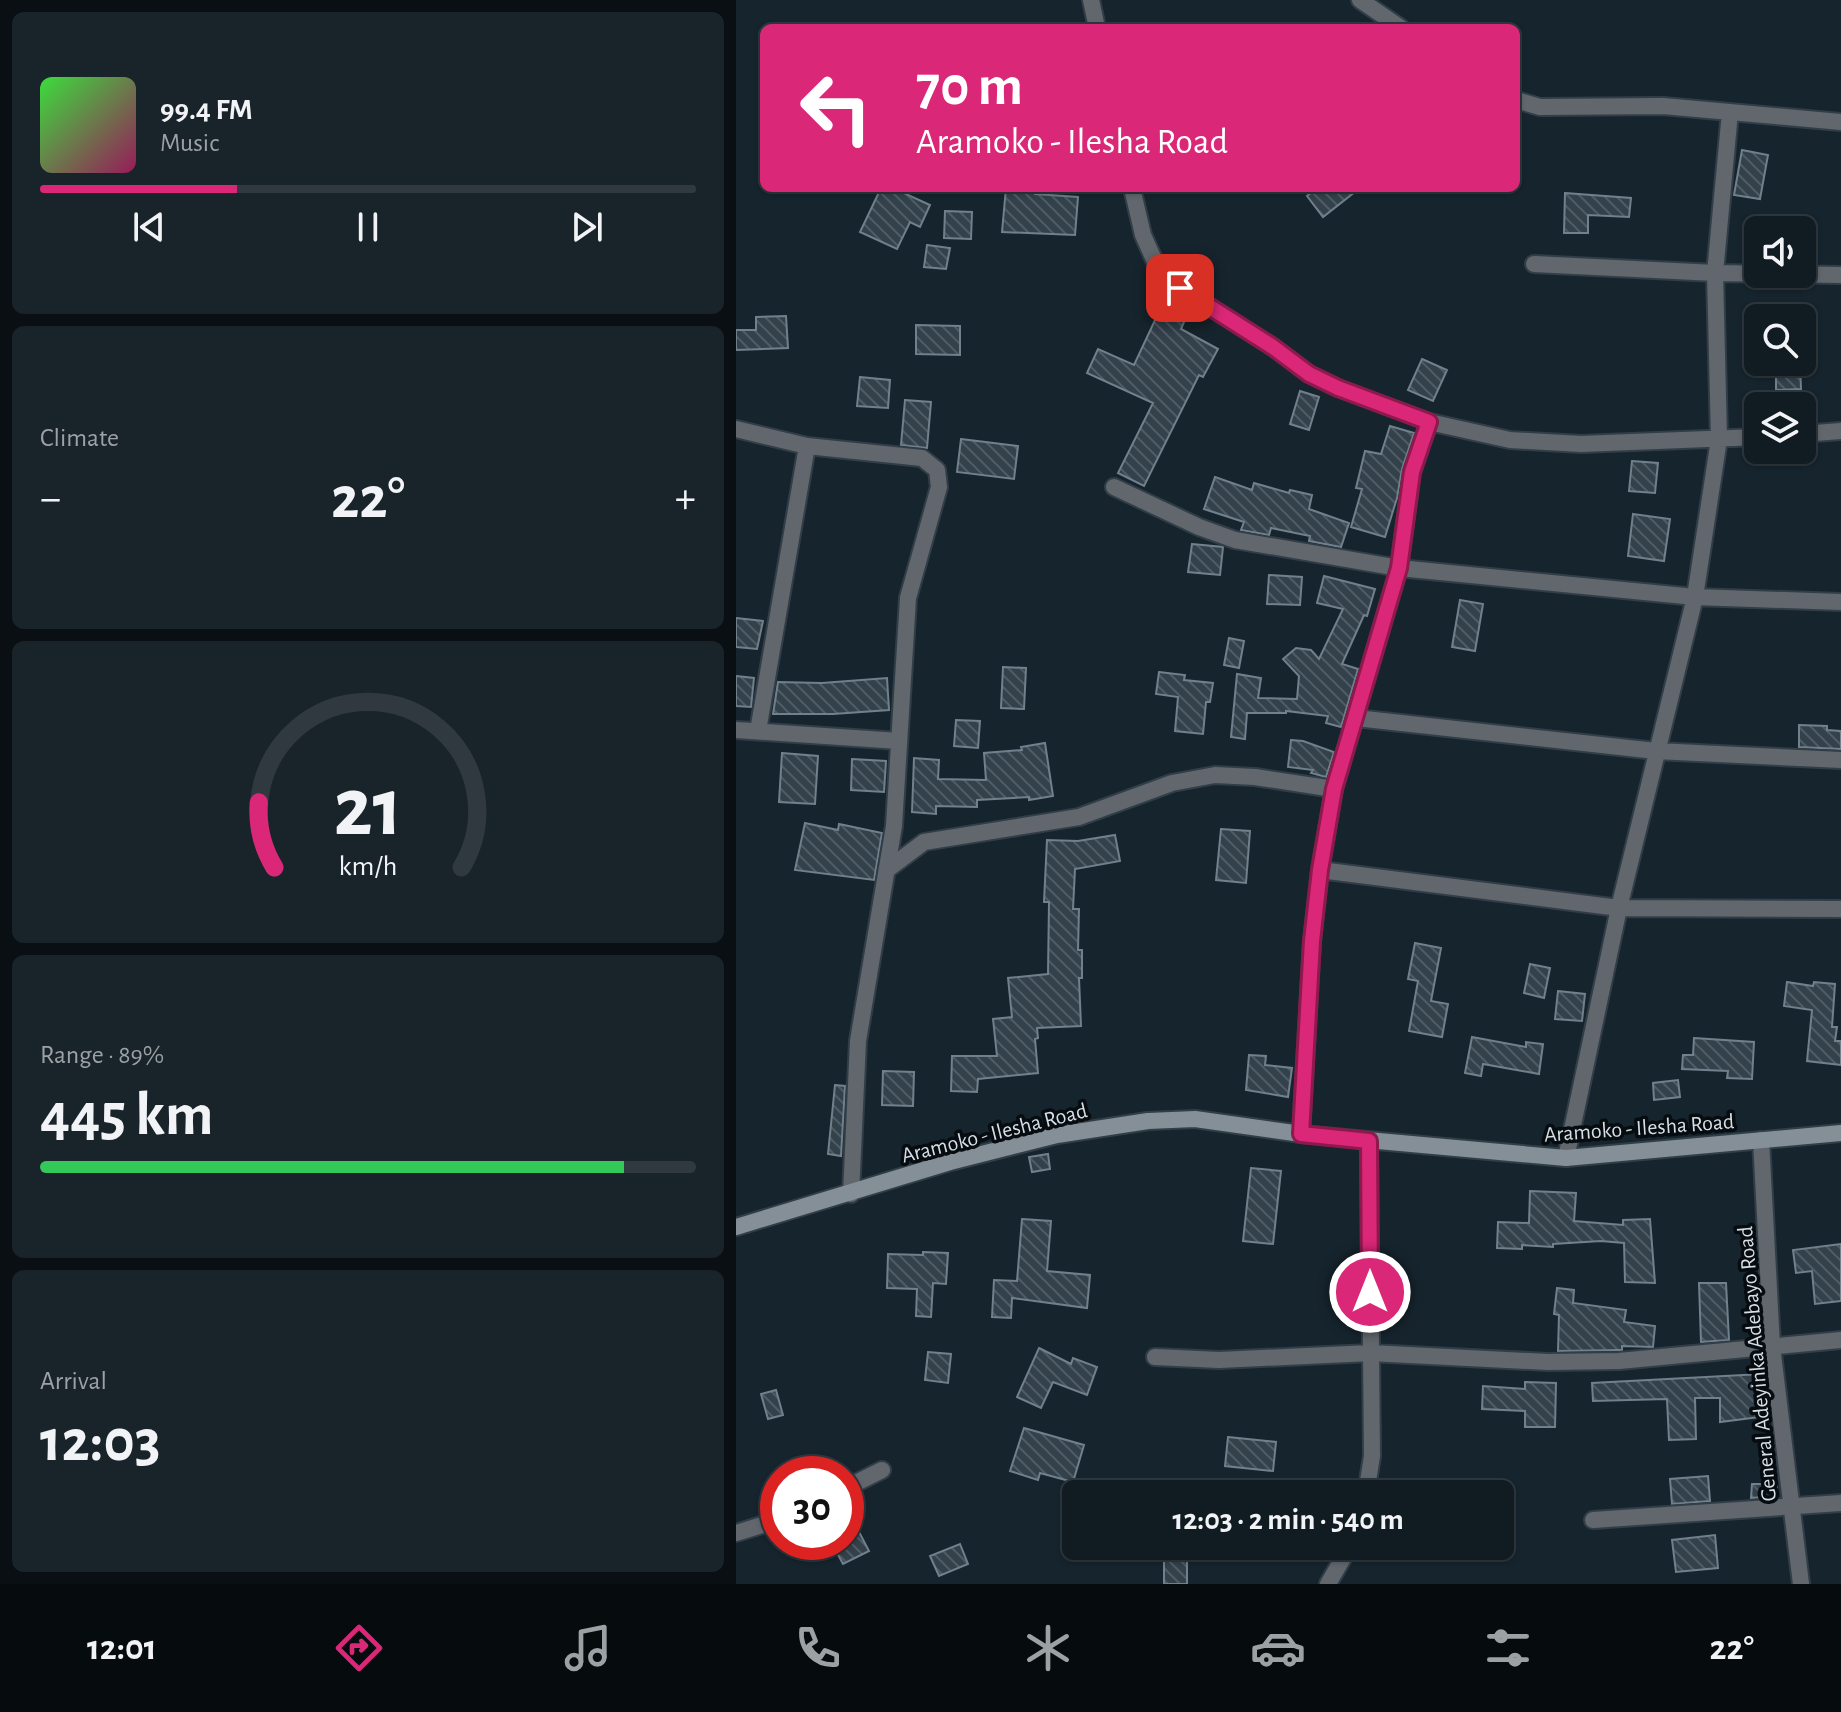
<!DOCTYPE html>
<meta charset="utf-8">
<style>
body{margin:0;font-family:"Alegreya Sans",sans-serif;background:#19242a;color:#f1f3f6;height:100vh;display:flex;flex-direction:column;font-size:30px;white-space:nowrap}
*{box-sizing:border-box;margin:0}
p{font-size:26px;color:#9ca1a5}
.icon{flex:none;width:44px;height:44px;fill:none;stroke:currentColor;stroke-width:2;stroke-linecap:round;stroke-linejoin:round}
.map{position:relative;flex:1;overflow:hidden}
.sheet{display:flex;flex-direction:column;gap:12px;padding:12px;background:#090f13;width:736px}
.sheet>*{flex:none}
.top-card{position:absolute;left:24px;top:24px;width:760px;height:168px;border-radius:12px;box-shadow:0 2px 6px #0004,0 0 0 2px #303940;background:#db2777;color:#fff;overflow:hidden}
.buttons{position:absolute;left:1008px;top:216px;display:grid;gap:16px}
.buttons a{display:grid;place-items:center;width:72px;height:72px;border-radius:12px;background:#101b22;box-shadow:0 2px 6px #0004,0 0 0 2px #303940;font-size:40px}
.speed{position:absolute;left:24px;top:1456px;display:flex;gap:16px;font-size:40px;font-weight:700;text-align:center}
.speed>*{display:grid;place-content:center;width:104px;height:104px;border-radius:50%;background:#101b22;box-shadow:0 2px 6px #0004,0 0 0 2px #303940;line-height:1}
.speed .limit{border:12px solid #d22;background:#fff;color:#111}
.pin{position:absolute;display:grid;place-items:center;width:68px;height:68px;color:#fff;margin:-34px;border-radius:16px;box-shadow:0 4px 12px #0006}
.me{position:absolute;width:88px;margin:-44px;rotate:0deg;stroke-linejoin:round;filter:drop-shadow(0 0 6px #0008)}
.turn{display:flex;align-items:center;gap:28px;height:168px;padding:0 24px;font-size:36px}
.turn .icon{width:104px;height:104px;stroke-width:2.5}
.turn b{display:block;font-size:56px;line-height:68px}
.big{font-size:60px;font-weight:700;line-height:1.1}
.sheet .card{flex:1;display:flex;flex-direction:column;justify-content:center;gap:12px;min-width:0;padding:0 28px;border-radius:12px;background:#19242a}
.sheet .dial{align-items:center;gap:0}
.dial svg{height:208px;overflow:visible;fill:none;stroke:#303940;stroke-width:7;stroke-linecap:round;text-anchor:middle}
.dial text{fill:#f1f3f6;stroke:none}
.song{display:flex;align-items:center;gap:24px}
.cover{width:96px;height:96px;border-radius:12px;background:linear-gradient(135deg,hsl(120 70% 55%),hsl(330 70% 35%))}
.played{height:8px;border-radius:4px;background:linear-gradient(90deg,#db2777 30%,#303940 30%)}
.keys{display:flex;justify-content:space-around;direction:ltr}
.heat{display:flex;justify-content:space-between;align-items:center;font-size:44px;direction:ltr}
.charge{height:12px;border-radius:6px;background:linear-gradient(90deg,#34c759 89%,#303940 0)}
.trip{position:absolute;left:326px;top:1480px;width:452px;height:80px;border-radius:12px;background:#101b22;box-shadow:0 2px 6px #0004,0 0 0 2px #303940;font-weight:700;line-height:80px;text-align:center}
.menu{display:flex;height:128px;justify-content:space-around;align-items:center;background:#060b0e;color:#9ca1a5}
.menu .icon{width:56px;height:56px}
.menu .active{color:#db2777}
.menu b{font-size:36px;color:#f1f3f6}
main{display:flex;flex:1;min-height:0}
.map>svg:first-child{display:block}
.building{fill:url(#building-back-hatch);stroke:#70808c;stroke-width:2}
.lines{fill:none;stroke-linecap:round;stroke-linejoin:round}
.minor-casing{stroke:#313e47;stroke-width:20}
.tertiary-casing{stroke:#313e47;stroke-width:20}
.secondary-casing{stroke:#313e47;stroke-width:20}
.minor{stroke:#61676d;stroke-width:16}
.tertiary{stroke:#61676d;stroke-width:16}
.secondary{stroke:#848f97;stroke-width:16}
.route-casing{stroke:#8e194d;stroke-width:20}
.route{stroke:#db2777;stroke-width:14}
.labels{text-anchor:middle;stroke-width:7;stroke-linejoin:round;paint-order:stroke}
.street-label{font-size:22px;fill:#d7dfe6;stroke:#070c10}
</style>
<main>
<section class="sheet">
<div class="card">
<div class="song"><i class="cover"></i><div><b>99.4 FM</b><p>Music</p></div></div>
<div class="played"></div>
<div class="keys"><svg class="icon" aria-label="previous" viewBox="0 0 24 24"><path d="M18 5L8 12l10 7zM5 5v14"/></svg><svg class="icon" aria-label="pause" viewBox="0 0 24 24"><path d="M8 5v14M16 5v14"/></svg><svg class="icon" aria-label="next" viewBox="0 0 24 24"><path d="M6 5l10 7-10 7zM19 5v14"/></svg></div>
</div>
<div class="card"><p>Climate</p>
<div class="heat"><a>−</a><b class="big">22°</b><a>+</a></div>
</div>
<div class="card dial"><svg viewBox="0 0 100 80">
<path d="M14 69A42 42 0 1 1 86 69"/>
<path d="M14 69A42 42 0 0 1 8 44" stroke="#db2777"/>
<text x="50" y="56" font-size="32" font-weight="700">21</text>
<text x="50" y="72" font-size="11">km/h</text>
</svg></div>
<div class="card"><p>Range · 89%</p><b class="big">445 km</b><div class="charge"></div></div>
<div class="card"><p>Arrival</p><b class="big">12:03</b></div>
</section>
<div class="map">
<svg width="1105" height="1584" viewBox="0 0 1105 1584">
<defs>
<pattern id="building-back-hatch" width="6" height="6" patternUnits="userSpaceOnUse" patternTransform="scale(2)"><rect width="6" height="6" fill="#33414b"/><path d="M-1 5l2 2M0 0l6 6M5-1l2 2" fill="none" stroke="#505c65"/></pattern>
</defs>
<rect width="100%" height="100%" fill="#16242d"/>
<!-- building -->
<path class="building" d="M1006,150L1032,155L1024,199L998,195Z
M145,188H157L194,205L184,227L174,222L161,249L124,232Z
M270,188L299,190V194L342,197L339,235L266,232Z
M581,188H624L587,217L571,196Z
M829,193L895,198L893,217L852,215V233H828Z
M209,211L236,212L235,239L208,238Z
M191,245L214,248L210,269L188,267Z
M427,303L451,315L445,329L482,349L467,377L463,375L408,486L382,473L417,403L351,373L362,349L398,365Z
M50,316L52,348L0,350V330H20V317Z
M180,325L224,326V355L180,354Z
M686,359L711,370L697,401L672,390Z
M1040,362H1064L1065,389L1040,390Z
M124,377L154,380L152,408L121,406Z
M564,391L583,397L573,430L554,424Z
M169,400L195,402L191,448L165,445Z
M654,426L678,433L666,469L661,498L649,537L615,527L626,489L620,488L629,451L645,454Z
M225,439L282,446L278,479L221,472Z
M896,461L922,463L919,493L893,491Z
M479,477L516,490L518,483L553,493L554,490L576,495L573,509L613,523L605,547L573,541L574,536L535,528L533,535L505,530L508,522L468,509Z
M897,514L934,519L928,561L892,556Z
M456,544L487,547L484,575L452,572Z
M533,575L566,577L564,605L531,604Z
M588,576L639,589L631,616L628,615L606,664L622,669L605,727L590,723L592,716L550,711V713H511L509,739L495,737L501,674L525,678L522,698L561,699L563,676L547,659L560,648L575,650L583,659L607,609L581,603Z
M724,600L747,604L739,651L716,647Z
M0,618L27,621L21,649L0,647Z
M493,638L508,641L503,668L488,665Z
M267,667L290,668L288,709L265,708Z
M423,672L449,675L448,680L477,683L474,702H470L467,734L439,731L442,697L420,694Z
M0,676L18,678L15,707L0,706Z
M151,678L153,710L97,714H37L42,682L86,683Z
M220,720L244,721L242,748L218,746Z
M1063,725L1091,726V730L1105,731V749L1063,747Z
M555,740L567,741L598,752L590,777L575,773L577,770L552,767Z
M309,743L317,796L293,800V797L241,800V807L200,806V814L176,812L178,758L203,760L202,779L250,780L248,753L286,750L285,747Z
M46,753L82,756L79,804L43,802Z
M116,759L150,761L148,792L115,790Z
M69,823L102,830L103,824L146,833L138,880L59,870Z
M485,829L514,831L510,883L480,880Z
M379,835L384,861L339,869L337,909H343L342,950H346V978H343L345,1026L301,1028L302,1038L299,1039L302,1073L242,1079L241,1092L215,1091L216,1056H261L257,1019L276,1017L272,978L312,974L313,902H308L311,840L342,841Z
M679,943L705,948L695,1001L712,1004L706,1037L673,1031L682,981L672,979Z
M794,964L814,968L808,998L788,993Z
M1051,982L1077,986L1078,982L1099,984L1096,1027H1101L1099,1041H1105V1065L1071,1061L1076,1010L1048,1006Z
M822,991L849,994L846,1021L819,1019Z
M736,1037L790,1047V1042L807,1044L803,1074L747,1064L745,1076L729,1073Z
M958,1038L1018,1042L1016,1079L991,1078L992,1071L946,1069L947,1055H957Z
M513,1055L530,1056L529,1065L556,1068L552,1097L510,1090Z
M147,1071L178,1072L177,1106L146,1105Z
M942,1080L944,1097L918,1100L917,1083Z
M99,1085L109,1086L105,1156L92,1154Z
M312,1154L314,1169L296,1172L293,1157Z
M515,1168L545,1171L537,1244L507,1241Z
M794,1191L840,1193L838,1221L887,1225V1220L914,1219L919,1283L889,1282L888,1243L865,1241L817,1244V1247L786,1245V1249L761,1248L762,1222L793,1223Z
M286,1219L315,1221L311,1271L354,1275L351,1308L276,1298L275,1318L256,1317L258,1280L281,1281Z
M1105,1244V1301L1079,1304L1076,1271L1060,1273L1057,1250Z
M187,1252L212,1253L210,1284L197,1283L195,1317L180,1316L181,1289L151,1288L152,1254L187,1255Z
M963,1283H990L993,1340L965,1342Z
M821,1288L838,1290L837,1303L890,1310L888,1322L919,1326L917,1347L886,1346V1350H882L822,1351L823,1315L818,1314Z
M303,1348L335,1364L337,1358L361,1367L351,1395L317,1382L305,1408L281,1397Z
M192,1352L215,1354L212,1383L189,1380Z
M1026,1374L1032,1416L984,1422V1398H959L960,1439L933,1440L931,1399L857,1401L856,1383Z
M789,1382L820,1383L819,1427H789V1411L746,1409L747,1386L789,1389Z
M40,1390L47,1415L32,1419L25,1394Z
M288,1428L348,1445L337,1482L304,1473L302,1480L274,1471Z
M492,1437L540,1442L537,1471L489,1466Z
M972,1476L974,1501L936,1504L934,1479Z
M1016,1484H1041V1496L1015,1498Z
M110,1507L133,1551L107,1564L95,1542H110Z
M979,1535L982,1568L940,1572L936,1540Z
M224,1544L232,1564L203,1576L194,1556Z
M428,1554H451V1584H428Z"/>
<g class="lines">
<defs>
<path id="minor" d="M355,0L361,28
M624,0L665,28
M780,100L804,107L927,106L1105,122
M396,188L407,235L420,264L444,288L537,347L573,374L602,388L693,422L774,440L845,444L1022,437
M798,264L979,273L1105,275
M0,429L71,446L186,458L201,470L203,487L172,598L158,826L122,1041L115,1194
M1066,434L1105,431
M378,487L463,527L499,540L663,568L959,597L1105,602
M620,718L920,751L1105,760
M0,730L163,741
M22,731L71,446
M152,869L188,842L343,817L436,783L479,775L519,777L598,789
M584,870L883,908L1105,909
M565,1134L576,941L584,870L598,789L663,568L676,472L693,422
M830,1158L883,908L959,597L983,439L979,273L994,112
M419,1357L483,1360L634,1353L812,1362L883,1361L1105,1340
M110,1488L146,1470
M630,1494L636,1456L633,1141
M857,1520L1105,1503
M0,1533L42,1520
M592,1584L614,1546"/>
<path id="tertiary" d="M1025,1140L1036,1346L1065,1584"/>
<path id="secondary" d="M0,1227L214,1162L321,1135L412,1121L459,1119L565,1134L830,1158L1105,1133"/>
</defs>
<!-- minor casing -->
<use href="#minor" class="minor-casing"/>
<!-- tertiary casing -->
<use href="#tertiary" class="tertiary-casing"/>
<!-- secondary casing -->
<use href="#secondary" class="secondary-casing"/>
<!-- minor -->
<use href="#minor" class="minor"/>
<!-- tertiary -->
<use href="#tertiary" class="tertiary"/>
<!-- secondary -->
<use href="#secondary" class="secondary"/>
</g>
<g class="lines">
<defs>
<path id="route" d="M444,288L537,347L573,374L602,388L693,422L676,472L663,568L598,789L584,870L576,941L565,1134L633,1141L634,1292"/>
</defs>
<!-- route casing -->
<use href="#route" class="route-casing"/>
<!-- route -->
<use href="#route" class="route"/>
</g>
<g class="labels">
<!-- street labels -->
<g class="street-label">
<text transform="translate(903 1127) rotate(-4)" y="8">Aramoko - Ilesha Road</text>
<text transform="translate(258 1132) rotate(-14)" y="8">Aramoko - Ilesha Road</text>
<text transform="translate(1020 1364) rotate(-95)" y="8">General Adeyinka Adebayo Road</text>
</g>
</g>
</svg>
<div class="buttons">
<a><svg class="icon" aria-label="sound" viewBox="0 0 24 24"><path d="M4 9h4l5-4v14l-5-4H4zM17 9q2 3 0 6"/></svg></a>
<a><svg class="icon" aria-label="search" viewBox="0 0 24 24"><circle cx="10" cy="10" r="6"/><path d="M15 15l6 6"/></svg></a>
<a><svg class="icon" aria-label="layers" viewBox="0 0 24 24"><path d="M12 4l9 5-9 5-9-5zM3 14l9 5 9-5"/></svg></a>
</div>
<div class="speed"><div class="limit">30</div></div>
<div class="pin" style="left:444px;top:288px;background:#d93025"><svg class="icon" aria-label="arrive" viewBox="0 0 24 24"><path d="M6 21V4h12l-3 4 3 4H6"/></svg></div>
<svg class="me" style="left:634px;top:1292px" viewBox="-20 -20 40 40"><circle r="17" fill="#db2777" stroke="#fff" stroke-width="3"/><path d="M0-11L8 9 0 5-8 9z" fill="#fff"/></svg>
<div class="trip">12:03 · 2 min · 540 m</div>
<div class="top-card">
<div class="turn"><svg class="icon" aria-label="left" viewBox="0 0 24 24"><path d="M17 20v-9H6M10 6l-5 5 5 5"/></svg><div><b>70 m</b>Aramoko - Ilesha Road</div></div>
</div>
</div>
</main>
<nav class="menu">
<b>12:01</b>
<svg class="icon active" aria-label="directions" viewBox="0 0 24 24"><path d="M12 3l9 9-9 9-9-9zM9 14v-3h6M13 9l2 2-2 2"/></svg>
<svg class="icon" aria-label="music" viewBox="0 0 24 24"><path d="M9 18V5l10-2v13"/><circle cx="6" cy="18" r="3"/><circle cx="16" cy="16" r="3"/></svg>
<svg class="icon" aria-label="phone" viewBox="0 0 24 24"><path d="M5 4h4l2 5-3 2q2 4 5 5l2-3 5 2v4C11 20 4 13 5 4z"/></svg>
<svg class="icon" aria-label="climate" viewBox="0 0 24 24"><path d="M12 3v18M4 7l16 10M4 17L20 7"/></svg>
<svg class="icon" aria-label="car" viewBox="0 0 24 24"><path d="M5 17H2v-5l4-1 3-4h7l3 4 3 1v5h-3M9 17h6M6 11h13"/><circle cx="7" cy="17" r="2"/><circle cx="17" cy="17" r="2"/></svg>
<svg class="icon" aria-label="filters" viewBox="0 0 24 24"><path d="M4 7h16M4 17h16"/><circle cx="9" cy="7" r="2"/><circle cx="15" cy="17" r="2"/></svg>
<b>22°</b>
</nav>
